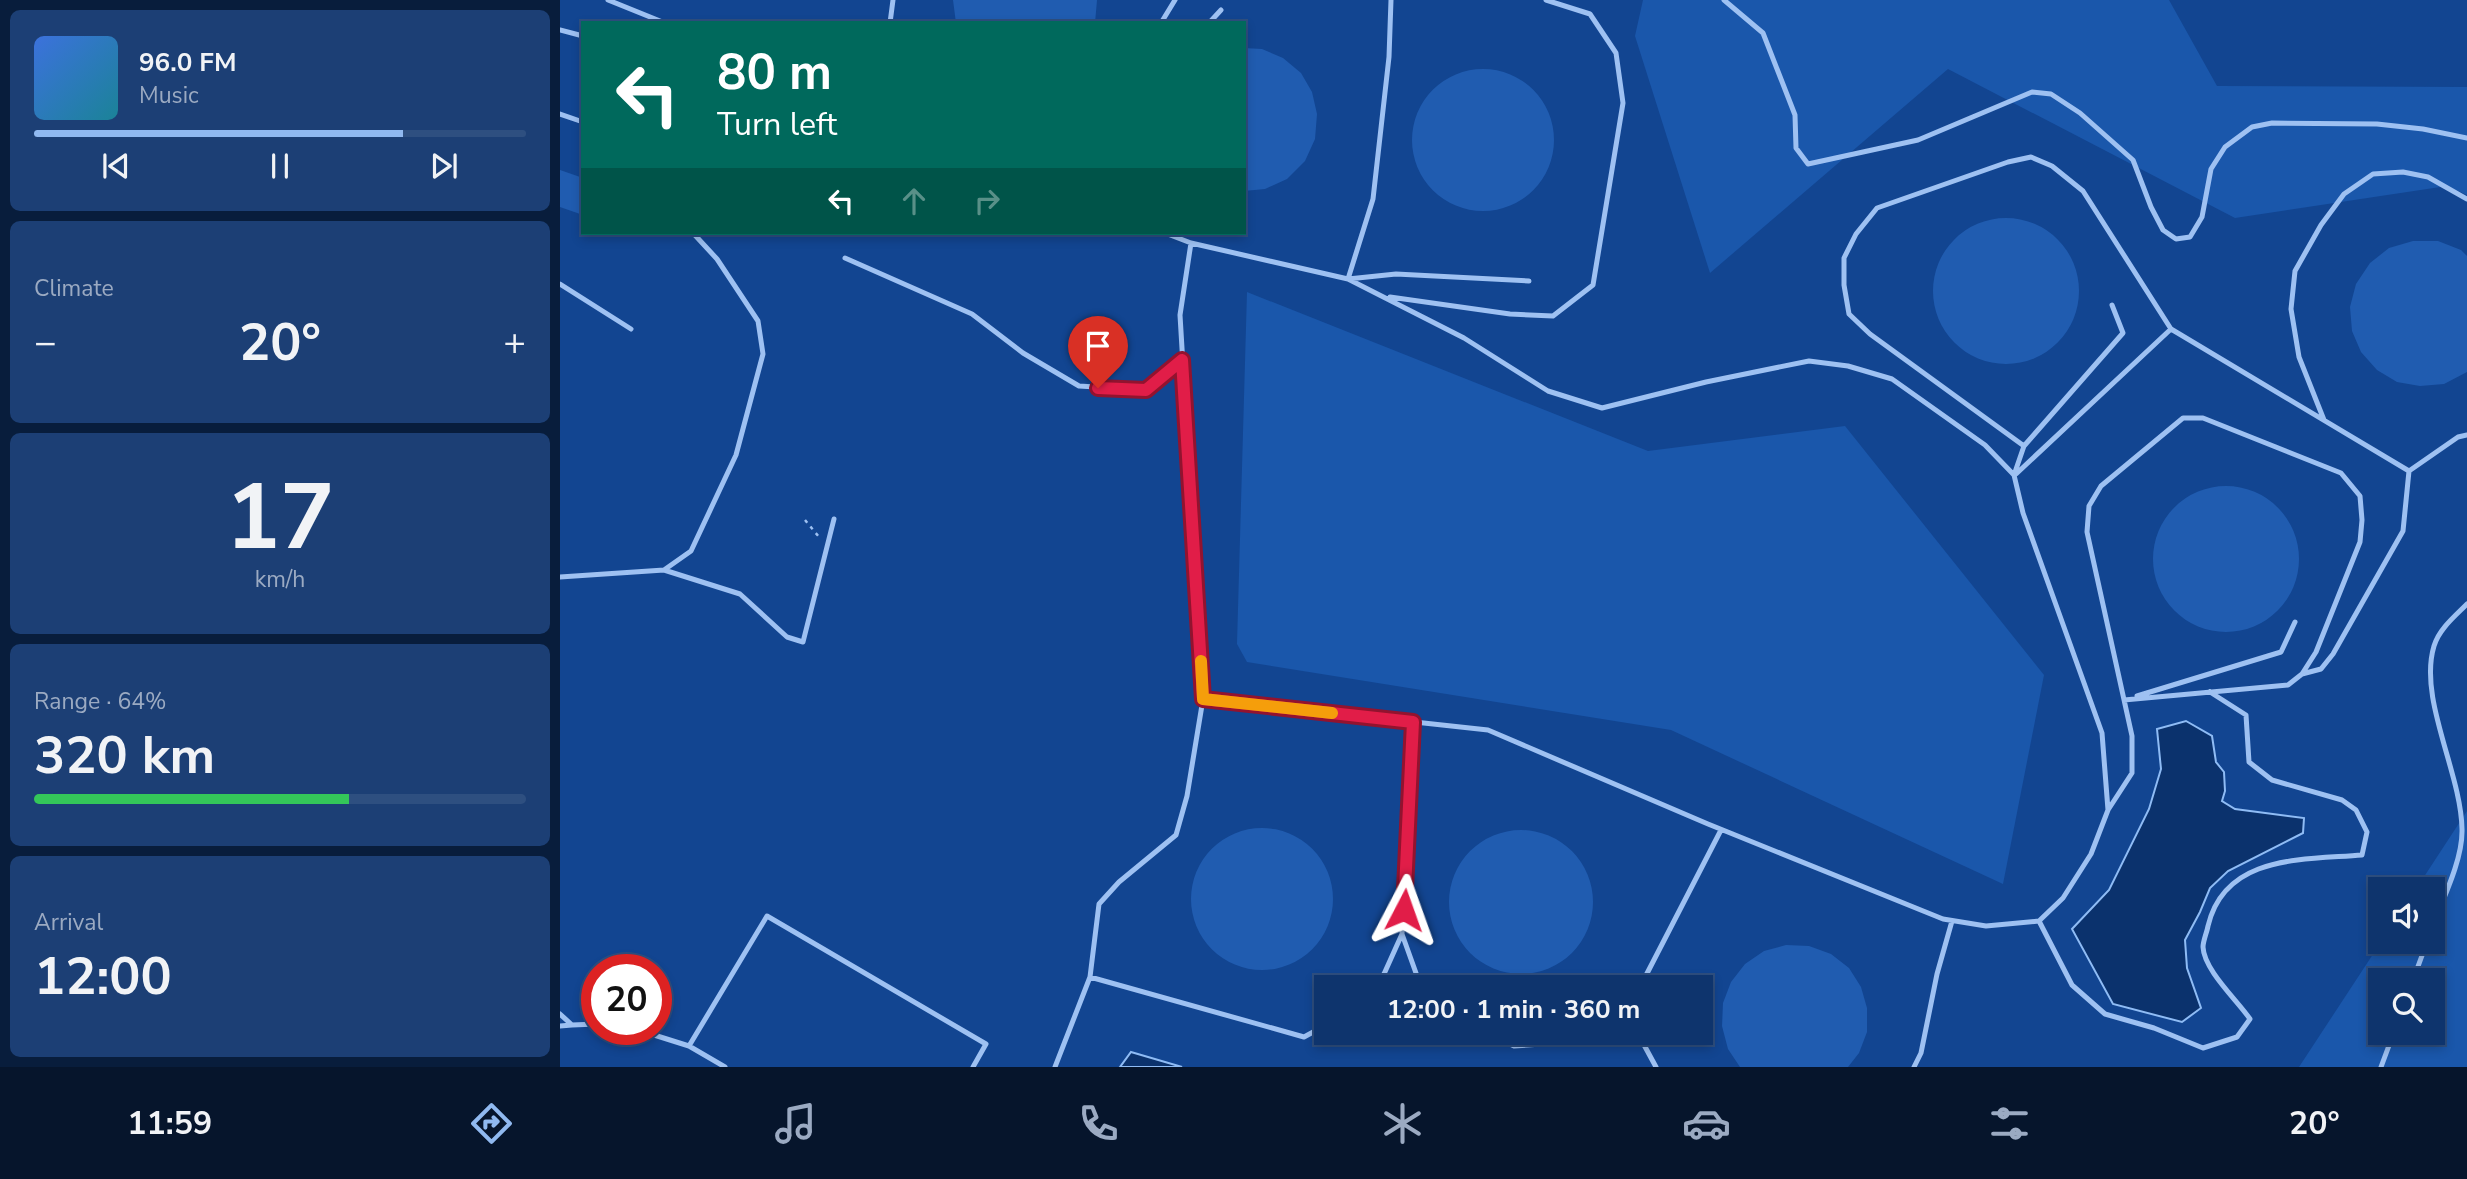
<!DOCTYPE html>
<meta charset="utf-8">
<style>
body{margin:0;font-family:"Nunito Sans",sans-serif;background:#1c3f75;color:#f1f3f6;height:100vh;display:flex;flex-direction:column;font-size:26px;white-space:nowrap}
*{box-sizing:border-box;margin:0}
p{font-size:23px;color:#9baac2}
.icon{flex:none;width:38px;height:38px;fill:none;stroke:currentColor;stroke-width:2;stroke-linecap:round;stroke-linejoin:round}
.map{position:relative;flex:1;overflow:hidden}
.details{display:flex;flex-direction:column;gap:10px;padding:10px;background:#081d3c;width:560px}
.details>*{flex:none}
.hud{position:absolute;left:21px;top:21px;width:665px;height:214px;border-radius:0px;box-shadow:0 4px 10px #0003,0 0 0 2px #2e4f80;background:#00695c;color:#fff;overflow:hidden}
.controls{position:absolute;left:1808px;top:877px;display:grid;gap:14px}
.controls a{display:grid;place-items:center;width:77px;height:77px;border-radius:0px;background:#0e346d;box-shadow:0 4px 10px #0003,0 0 0 2px #2e4f80;font-size:35px}
.speed{position:absolute;left:21px;top:954px;display:flex;gap:14px;font-size:35px;font-weight:700;text-align:center}
.speed>*{display:grid;place-content:center;width:91px;height:91px;border-radius:50%;background:#0e346d;box-shadow:0 4px 10px #0003,0 0 0 2px #2e4f80;line-height:1}
.speed .limit{border:10px solid #d22;background:#fff;color:#111}
.pin{position:absolute;display:grid;place-items:center;width:60px;height:60px;color:#fff;margin:-72px -30px;border-radius:50% 50% 50% 0;rotate:-45deg;box-shadow:0 0 7px #0007}
.pin .icon{rotate:45deg}
.me{position:absolute;width:77px;margin:-38px;rotate:4deg;stroke-linejoin:round;filter:drop-shadow(0 0 5px #0008)}
.turn{display:flex;align-items:center;gap:24px;height:147px;padding:0 21px;font-size:32px}
.turn .icon{width:91px;height:91px;stroke-width:2.5}
.turn b{display:block;font-size:49px;line-height:60px}
.lanes{display:flex;align-items:center;height:66px;padding:0 21px;background:#0003;justify-content:center;gap:35px;direction:ltr}
.lanes .off{opacity:.35}
.big{font-size:52px;font-weight:700;line-height:1.1}
.details .tile{flex:1;display:flex;flex-direction:column;justify-content:center;gap:10px;min-width:0;padding:0 24px;border-radius:10px;background:#1c3f75}
.details .dial{align-items:center;gap:0}
.dial b{font-size:91px;line-height:1}
.song{display:flex;align-items:center;gap:21px}
.cover{width:84px;height:84px;border-radius:10px;background:linear-gradient(135deg,hsl(220 70% 55%),hsl(190 70% 35%))}
.played{height:7px;border-radius:4px;background:linear-gradient(90deg,#90b9f0 75%,#2e4f80 75%)}
.keys{display:flex;justify-content:space-around;direction:ltr}
.heat{display:flex;justify-content:space-between;align-items:center;font-size:38px;direction:ltr}
.charge{height:10px;border-radius:5px;background:linear-gradient(90deg,#34c759 64%,#2e4f80 0)}
.trip{position:absolute;left:754px;top:975px;width:399px;height:70px;border-radius:0px;background:#0e346d;box-shadow:0 4px 10px #0003,0 0 0 2px #2e4f80;font-weight:700;line-height:70px;text-align:center}
.dock{display:flex;height:112px;justify-content:space-around;align-items:center;background:#06152c;color:#9baac2}
.dock .icon{width:49px;height:49px}
.dock .active{color:#90b9f0}
.dock b{font-size:32px;color:#f1f3f6}
main{display:flex;flex:1;min-height:0}
.map>svg:first-child{display:block}
.green{fill:#1a57ab;fill-rule:evenodd}
.water{fill:#0b326d;stroke:#8fbcf5;stroke-width:2}
.building{fill:#205cb0}
.lines{fill:none;stroke-linecap:round;stroke-linejoin:round}
.path{stroke:#9ec1f2;stroke-width:2.5;stroke-dasharray:3.5 5;stroke-linecap:butt}
.lane{stroke:#9ec1f2;stroke-width:5}
.route-casing{stroke:#92132f;stroke-width:18}
.route{stroke:#e11d48;stroke-width:12}
.slow{stroke:#f59e0b;stroke-width:12}
</style>
<main>
<section class="details">
<div class="tile">
<div class="song"><i class="cover"></i><div><b>96.0 FM</b><p>Music</p></div></div>
<div class="played"></div>
<div class="keys"><svg class="icon" aria-label="previous" viewBox="0 0 24 24"><path d="M18 5L8 12l10 7zM5 5v14"/></svg><svg class="icon" aria-label="pause" viewBox="0 0 24 24"><path d="M8 5v14M16 5v14"/></svg><svg class="icon" aria-label="next" viewBox="0 0 24 24"><path d="M6 5l10 7-10 7zM19 5v14"/></svg></div>
</div>
<div class="tile"><p>Climate</p>
<div class="heat"><a>−</a><b class="big">20°</b><a>+</a></div>
</div>
<div class="tile dial"><b>17</b><p>km/h</p></div>
<div class="tile"><p>Range · 64%</p><b class="big">320 km</b><div class="charge"></div></div>
<div class="tile"><p>Arrival</p><b class="big">12:00</b></div>
</section>
<div class="map">
<svg width="1907" height="1067" viewBox="0 0 1907 1067">
<rect width="100%" height="100%" fill="#124591"/>
<!-- green -->
<path class="green" d="M1083,0H1609L1657,86L1907,87V195L1887,186L1675,218L1388,69L1150,273L1075,36Z
M687,292L1088,451L1285,426L1484,675L1443,884L1111,730L687,662L677,644Z
M1907,811V1067H1739L1821,942H1872V889H1856ZM1820,980H1872V1032H1820Z"/>
<!-- water -->
<path class="water" d="M1626,721L1652,736L1656,762L1664,772L1665,791L1662,801L1675,809L1744,818L1743,833L1668,871L1650,888L1640,912L1625,940L1627,968L1641,1008L1622,1022L1553,1004L1512,929L1549,890L1589,809L1601,769L1597,729Z
M571,1052L622,1067H560Z"/>
<!-- building -->
<path class="building" d="M393,0H537L535,23H396Z
M684,48L702,49L723,58L741,73L752,92L757,114L755,139L745,161L727,179L705,189L684,191Z
M852 140a71 71 0 1 1 142 0a71 71 0 1 1-142 0Z
M0,170L23,178V215L0,207Z
M1373 291a73 73 0 1 1 146 0a73 73 0 1 1-146 0Z
M1853,241H1878L1901,250L1907,256V372L1884,384L1860,386L1837,382L1817,370L1801,352L1792,331L1790,307L1796,284L1810,263L1829,248Z
M1593 559a73 73 0 1 1 146 0a73 73 0 1 1-146 0Z
M631 899a71 71 0 1 1 142 0a71 71 0 1 1-142 0Z
M889 902a72 72 0 1 1 144 0a72 72 0 1 1-144 0Z
M1226,945L1249,946L1271,954L1289,968L1301,987L1307,1008V1032L1299,1053L1288,1067H1180L1168,1049L1162,1026L1163,1003L1171,982L1185,964L1204,951Z"/>
<g class="lines">
<!-- path -->
<path class="path" d="M245,520L259,537"/>
<!-- lane -->
<path class="lane" d="M48,0L105,23
M831,0L829,57L813,199L788,279L836,274L969,281
M1164,0L1203,33L1235,115L1236,148L1248,164L1358,140L1472,92L1491,94L1520,113L1573,160L1591,207L1603,230L1616,239L1630,237L1642,217L1651,169L1665,147L1692,127L1712,123L1817,124L1863,129L1907,138
M330,23L333,0
M601,23L615,0
M649,23L661,10
M0,30L23,36
M0,114L23,122
M631,243L620,315L643,699
M285,258L412,314L463,353L519,386L586,390L622,360
M0,284L71,329
M830,297L950,314L993,316L1033,285L1063,103L1056,53L1030,14L986,0
M1764,420L1739,357L1731,309L1735,271L1761,225L1784,194L1813,174L1843,172L1868,177L1907,199
M1464,446L1563,333L1552,305
M1849,471L1898,437L1907,435
M1456,474L1611,329L1849,471L1843,531L1773,654L1761,669L1742,674
M1454,475L1464,446L1310,334L1289,314L1284,285V258L1296,234L1317,208L1448,162L1471,157L1492,166L1523,191L1611,329
M104,570L131,551L176,455L203,354L198,321L157,259L133,233
M0,577L104,570L180,594L227,637L243,642L274,519
M1577,696L1721,652L1735,622
M1548,810L1572,773V736L1527,532L1529,506L1541,486L1623,418H1643L1781,473L1800,496L1802,520L1800,542L1756,652L1742,674L1728,685L1564,700
M1479,921L1512,985L1545,1014L1594,1028L1643,1048L1677,1037L1690,1019C1677,1000 1644,970 1643,947C1643,941 1647,932 1648,926C1665,854 1744,860 1802,855L1807,832L1796,810L1782,800L1712,780L1689,762L1686,715L1650,692
M1872,927C1883,899 1903,859 1902,829C1901,772 1858,699 1874,646C1879,629 1895,616 1907,604
M842,934L861,987
M530,977L744,1037L766,1025
M1853,980L1867,942
M815,987L824,974L842,934L854,722
M1080,987L1161,830
M0,1014L12,1025L37,1024
M0,1026L12,1025
M75,1029L129,1046L165,1067
M924,1032L954,1046L996,1043L1019,1032
M1077,1032L1096,1067
M129,1046L207,916L426,1044L413,1067
M495,1067L530,977L539,904L559,882L616,835L627,796L643,699L928,730L1148,824L1383,919L1426,926L1479,921L1503,898L1531,854L1548,810L1542,733L1463,513L1454,475L1425,445L1332,379L1288,366L1249,361L1146,382L1042,408L988,391L904,338L788,279L631,243L605,233
M1354,1067L1361,1053L1377,974L1392,921
M1821,1067L1834,1032"/>
</g>
<g class="lines">
<defs>
<path id="route" d="M538,388L586,390L622,360L643,699L853,722L844,910"/>
</defs>
<!-- route casing -->
<use href="#route" class="route-casing"/>
<!-- route -->
<use href="#route" class="route"/>
<!-- slow -->
<path class="slow" d="M641,661L643,699L772,713"/>
</g>
</svg>
<div class="controls">
<a><svg class="icon" aria-label="sound" viewBox="0 0 24 24"><path d="M4 9h4l5-4v14l-5-4H4zM17 9q2 3 0 6"/></svg></a>
<a><svg class="icon" aria-label="search" viewBox="0 0 24 24"><circle cx="10" cy="10" r="6"/><path d="M15 15l6 6"/></svg></a>
</div>
<div class="speed"><div class="limit">20</div></div>
<div class="pin" style="left:538px;top:388px;background:#d93025"><svg class="icon" aria-label="arrive" viewBox="0 0 24 24"><path d="M6 21V4h12l-3 4 3 4H6"/></svg></div>
<svg class="me" style="left:844px;top:910px" viewBox="-20 -20 40 40"><path d="M0-17L14 15 0 8-14 15z" fill="#e11d48" stroke="#fff" stroke-width="4"/></svg>
<div class="trip">12:00 · 1 min · 360 m</div>
<div class="hud">
<div class="turn"><svg class="icon" aria-label="left" viewBox="0 0 24 24"><path d="M17 20v-9H6M10 6l-5 5 5 5"/></svg><div><b>80 m</b>Turn left</div></div>
<div class="lanes"><svg class="icon" aria-label="left" viewBox="0 0 24 24"><path d="M17 20v-9H6M10 6l-5 5 5 5"/></svg><svg class="icon off" aria-label="ahead" viewBox="0 0 24 24"><path d="M12 20V5M6 11l6-6 6 6"/></svg><svg class="icon off" aria-label="right" viewBox="0 0 24 24"><path d="M7 20v-9h11M14 6l5 5-5 5"/></svg></div>
</div>
</div>
</main>
<nav class="dock">
<b>11:59</b>
<svg class="icon active" aria-label="directions" viewBox="0 0 24 24"><path d="M12 3l9 9-9 9-9-9zM9 14v-3h6M13 9l2 2-2 2"/></svg>
<svg class="icon" aria-label="music" viewBox="0 0 24 24"><path d="M9 18V5l10-2v13"/><circle cx="6" cy="18" r="3"/><circle cx="16" cy="16" r="3"/></svg>
<svg class="icon" aria-label="phone" viewBox="0 0 24 24"><path d="M5 4h4l2 5-3 2q2 4 5 5l2-3 5 2v4C11 20 4 13 5 4z"/></svg>
<svg class="icon" aria-label="climate" viewBox="0 0 24 24"><path d="M12 3v18M4 7l16 10M4 17L20 7"/></svg>
<svg class="icon" aria-label="car" viewBox="0 0 24 24"><path d="M5 17H2v-5l4-1 3-4h7l3 4 3 1v5h-3M9 17h6M6 11h13"/><circle cx="7" cy="17" r="2"/><circle cx="17" cy="17" r="2"/></svg>
<svg class="icon" aria-label="filters" viewBox="0 0 24 24"><path d="M4 7h16M4 17h16"/><circle cx="9" cy="7" r="2"/><circle cx="15" cy="17" r="2"/></svg>
<b>20°</b>
</nav>
